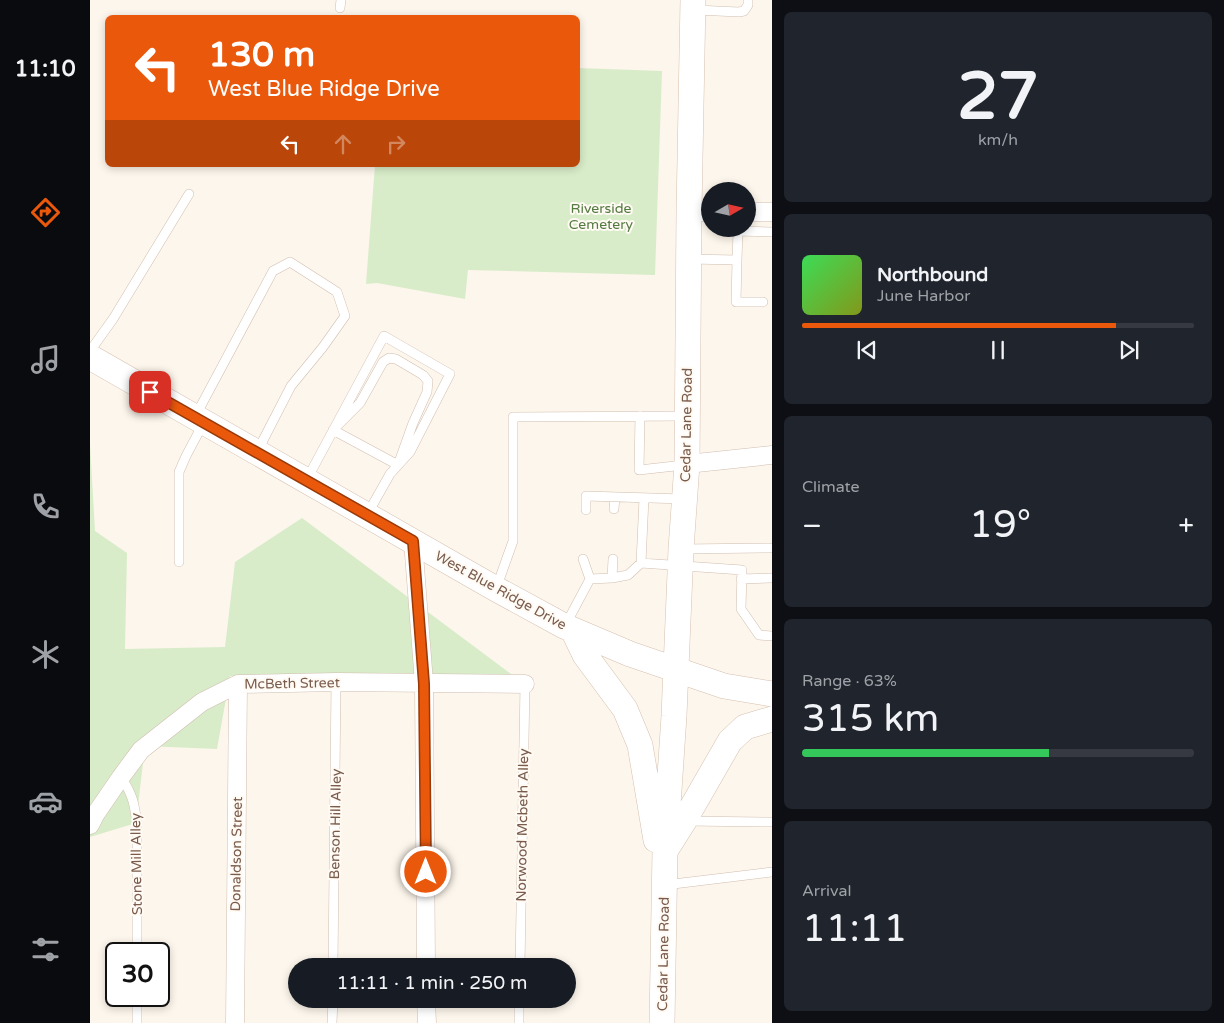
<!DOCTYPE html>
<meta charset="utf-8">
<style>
body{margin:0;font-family:"Varela Round",sans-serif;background:#20242c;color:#f1f3f6;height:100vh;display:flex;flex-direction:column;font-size:19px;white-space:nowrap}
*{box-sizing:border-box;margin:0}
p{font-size:16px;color:#9ea1a6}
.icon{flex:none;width:28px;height:28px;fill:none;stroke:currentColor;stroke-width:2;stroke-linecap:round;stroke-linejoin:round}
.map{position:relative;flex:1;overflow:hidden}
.details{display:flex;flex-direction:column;gap:12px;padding:12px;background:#0d0f14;width:452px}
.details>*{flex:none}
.banner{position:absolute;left:15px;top:15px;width:475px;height:152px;border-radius:8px;box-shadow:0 2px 8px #0003;background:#ea580c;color:#fff;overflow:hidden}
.needle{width:32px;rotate:81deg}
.fabs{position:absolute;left:611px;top:182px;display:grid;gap:10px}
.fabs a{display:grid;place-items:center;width:55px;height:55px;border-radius:50%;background:#171b24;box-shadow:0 2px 8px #0003;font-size:25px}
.speed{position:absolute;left:15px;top:942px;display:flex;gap:10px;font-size:25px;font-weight:700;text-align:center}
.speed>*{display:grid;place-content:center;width:65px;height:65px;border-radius:50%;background:#171b24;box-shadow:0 2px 8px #0003;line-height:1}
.speed .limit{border:2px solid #111;border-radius:8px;background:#fff;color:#111}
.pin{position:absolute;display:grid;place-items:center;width:42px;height:42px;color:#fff;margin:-21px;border-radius:10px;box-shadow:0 2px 8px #0006}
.me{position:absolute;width:55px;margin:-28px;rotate:0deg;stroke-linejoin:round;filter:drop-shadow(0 0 4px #0008)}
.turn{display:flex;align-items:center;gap:18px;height:105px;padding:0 20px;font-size:22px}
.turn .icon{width:65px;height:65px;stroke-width:2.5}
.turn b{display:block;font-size:35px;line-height:42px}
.lanes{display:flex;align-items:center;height:48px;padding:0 20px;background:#0003;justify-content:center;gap:25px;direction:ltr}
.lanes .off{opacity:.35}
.big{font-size:38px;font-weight:600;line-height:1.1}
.details .card{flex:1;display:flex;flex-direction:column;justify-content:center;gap:8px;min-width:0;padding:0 18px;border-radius:8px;background:#20242c}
.details .dial{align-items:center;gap:0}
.dial b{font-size:65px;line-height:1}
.song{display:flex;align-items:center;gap:15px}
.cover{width:60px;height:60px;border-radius:8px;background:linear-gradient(135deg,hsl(130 70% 55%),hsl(70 70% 35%))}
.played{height:5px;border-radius:2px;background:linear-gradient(90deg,#ea580c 80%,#363941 80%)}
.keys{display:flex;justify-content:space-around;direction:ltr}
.heat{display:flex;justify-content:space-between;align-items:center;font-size:28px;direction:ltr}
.charge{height:8px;border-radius:4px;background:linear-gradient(90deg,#34c759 63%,#363941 0)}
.trip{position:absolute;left:198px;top:958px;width:288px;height:50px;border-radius:25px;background:#171b24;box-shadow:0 2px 8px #0003;font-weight:600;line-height:50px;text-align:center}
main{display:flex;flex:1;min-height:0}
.dock{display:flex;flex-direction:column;width:90px;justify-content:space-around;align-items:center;background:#090b0e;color:#9ea1a6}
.dock .icon{width:35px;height:35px}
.dock .current{color:#ea580c}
.dock b{font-size:22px;color:#f1f3f6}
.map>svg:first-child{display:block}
.green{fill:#d8ecc9}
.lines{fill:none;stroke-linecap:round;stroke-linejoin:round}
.lane-casing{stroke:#d1beb0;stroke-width:10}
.street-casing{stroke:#d1beb0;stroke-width:19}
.secondary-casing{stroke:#d6c0b0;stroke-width:26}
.lane{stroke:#fff;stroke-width:9}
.street{stroke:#fff;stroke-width:18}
.secondary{stroke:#fff;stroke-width:25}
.route-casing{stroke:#983908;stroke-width:12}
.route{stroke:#ea580c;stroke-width:9}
.labels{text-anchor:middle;stroke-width:4;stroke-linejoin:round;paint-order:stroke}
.park-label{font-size:14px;fill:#537a41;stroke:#fffaf3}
.street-label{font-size:14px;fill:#7a5c4d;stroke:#fffaf3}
</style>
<main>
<nav class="dock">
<b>11:10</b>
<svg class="icon current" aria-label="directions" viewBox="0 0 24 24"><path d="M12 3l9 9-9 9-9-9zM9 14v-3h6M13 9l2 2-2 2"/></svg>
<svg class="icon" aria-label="music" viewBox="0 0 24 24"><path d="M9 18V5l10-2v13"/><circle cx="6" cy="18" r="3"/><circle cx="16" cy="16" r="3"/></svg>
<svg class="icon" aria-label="phone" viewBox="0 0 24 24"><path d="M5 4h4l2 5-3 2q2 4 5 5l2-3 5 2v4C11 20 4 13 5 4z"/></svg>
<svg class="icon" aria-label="climate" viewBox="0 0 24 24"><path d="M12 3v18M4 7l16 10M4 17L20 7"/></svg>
<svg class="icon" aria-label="car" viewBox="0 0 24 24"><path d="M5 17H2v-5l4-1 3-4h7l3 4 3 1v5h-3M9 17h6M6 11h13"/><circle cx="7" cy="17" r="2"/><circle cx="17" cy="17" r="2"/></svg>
<svg class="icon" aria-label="filters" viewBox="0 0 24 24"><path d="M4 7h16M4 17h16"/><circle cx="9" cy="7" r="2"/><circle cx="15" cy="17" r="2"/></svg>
</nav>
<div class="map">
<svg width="682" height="1023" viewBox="0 0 682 1023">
<rect width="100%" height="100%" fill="#fdf6ec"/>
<!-- green -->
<path class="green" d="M488,68L572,71L565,275L378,270L375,299L287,283L276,284L285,165H488Z
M0,444L5,531L37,553L35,649L135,647L145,562L212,518L429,680L140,676L127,749L55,746L46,823L0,837Z"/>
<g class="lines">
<defs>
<path id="lane" d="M250,8L251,0
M605,10L649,12L654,11L658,5V0
M599,259L647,260L648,231L682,232
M647,260L646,302H673
M0,351L23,319L99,194
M299,358L306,359L333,375L338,381L337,392L323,423L308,465L243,430L270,403L293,362Z
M106,415L183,271L200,262L247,292L255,316L233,347L201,386L168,450
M550,416L549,470L594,465
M217,479L294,336L360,374L320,452L300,474L278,513
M524,509L525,497
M496,510V496L594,499
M592,549L682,548
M89,562V472L96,456L114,422
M551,563L652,570L651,609L669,635L682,636
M522,578L523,559
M500,579L522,578L538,575L551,563L554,498
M651,579L682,578
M407,586L423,541V417L596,416
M476,624L500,579L493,559
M31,777C43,795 45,805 47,826V954
M597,821L682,822
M575,885L682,872
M243,966L246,682
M430,966L435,684
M47,1023V996
M242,1023L243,999
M429,1023V999"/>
<path id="street" d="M599,212H620
M658,212H682
M597,464L682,455
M323,541L334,683L336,966
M0,825L5,815L31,777L51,750L112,702L148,684L246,682L435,684
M336,999L337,1023
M145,1023L148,684"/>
<path id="secondary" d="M0,357L406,589L474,626L540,654L634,686L682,694
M483,630L495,655L535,709L550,745L566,840
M577,848L594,821L640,741L655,727L682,719
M572,1023L575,850L584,716L591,549L597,464L599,212L603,0"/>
</defs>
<!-- lane casing -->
<use href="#lane" class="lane-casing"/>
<!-- street casing -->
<use href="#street" class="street-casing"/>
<!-- secondary casing -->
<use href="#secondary" class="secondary-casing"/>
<!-- lane -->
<use href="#lane" class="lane"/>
<!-- street -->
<use href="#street" class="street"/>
<!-- secondary -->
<use href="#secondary" class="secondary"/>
</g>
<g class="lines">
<defs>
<path id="route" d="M60,392L323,541L334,684L336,872"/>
</defs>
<!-- route casing -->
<use href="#route" class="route-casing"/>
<!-- route -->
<use href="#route" class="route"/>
</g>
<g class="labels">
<!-- park labels -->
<g class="park-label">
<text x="511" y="213">Riverside<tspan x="511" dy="16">Cemetery</tspan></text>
</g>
<!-- street labels -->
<g class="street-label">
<text transform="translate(596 425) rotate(-89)" y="5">Cedar Lane Road</text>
<text transform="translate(411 590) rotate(29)" y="5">West Blue Ridge Drive</text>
<text transform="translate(202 683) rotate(-1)" y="5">McBeth Street</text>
<text transform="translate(245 824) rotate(-89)" y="5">Benson Hill Alley</text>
<text transform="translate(432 825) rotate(-89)" y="5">Norwood Mcbeth Alley</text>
<text transform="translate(146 854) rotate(-89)" y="5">Donaldson Street</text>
<text transform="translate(46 864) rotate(-91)" y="5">Stone Mill Alley</text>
<text transform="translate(573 954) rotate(-89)" y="5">Cedar Lane Road</text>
</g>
</g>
</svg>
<div class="fabs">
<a><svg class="needle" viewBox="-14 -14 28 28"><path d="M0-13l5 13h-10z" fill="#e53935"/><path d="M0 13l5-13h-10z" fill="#9ea1a6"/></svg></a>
</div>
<div class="speed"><div class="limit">30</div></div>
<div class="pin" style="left:60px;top:392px;background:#d93025"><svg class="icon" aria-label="arrive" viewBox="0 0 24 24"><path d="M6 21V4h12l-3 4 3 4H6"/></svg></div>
<svg class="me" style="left:336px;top:872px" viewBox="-20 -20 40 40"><circle r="17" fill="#ea580c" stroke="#fff" stroke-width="3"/><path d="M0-11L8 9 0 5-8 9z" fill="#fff"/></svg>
<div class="trip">11:11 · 1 min · 250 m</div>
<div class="banner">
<div class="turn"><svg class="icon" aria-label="left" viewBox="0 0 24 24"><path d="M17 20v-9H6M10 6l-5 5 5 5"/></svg><div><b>130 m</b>West Blue Ridge Drive</div></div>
<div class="lanes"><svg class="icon" aria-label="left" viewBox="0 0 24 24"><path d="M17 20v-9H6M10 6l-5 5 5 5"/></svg><svg class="icon off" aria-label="ahead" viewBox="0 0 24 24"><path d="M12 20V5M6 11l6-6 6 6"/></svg><svg class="icon off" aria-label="right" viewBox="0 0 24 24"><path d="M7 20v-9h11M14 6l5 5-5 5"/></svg></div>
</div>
</div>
<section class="details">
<div class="card dial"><b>27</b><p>km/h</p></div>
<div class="card">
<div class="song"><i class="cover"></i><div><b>Northbound</b><p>June Harbor</p></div></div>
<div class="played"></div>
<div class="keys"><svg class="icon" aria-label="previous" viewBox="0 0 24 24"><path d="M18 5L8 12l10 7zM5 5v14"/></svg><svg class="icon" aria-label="pause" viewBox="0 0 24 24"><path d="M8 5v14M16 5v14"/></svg><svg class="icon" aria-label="next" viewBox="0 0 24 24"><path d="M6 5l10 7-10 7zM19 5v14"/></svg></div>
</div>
<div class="card"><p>Climate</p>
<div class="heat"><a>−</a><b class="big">19°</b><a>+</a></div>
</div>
<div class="card"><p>Range · 63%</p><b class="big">315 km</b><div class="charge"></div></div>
<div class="card"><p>Arrival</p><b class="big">11:11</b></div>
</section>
</main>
